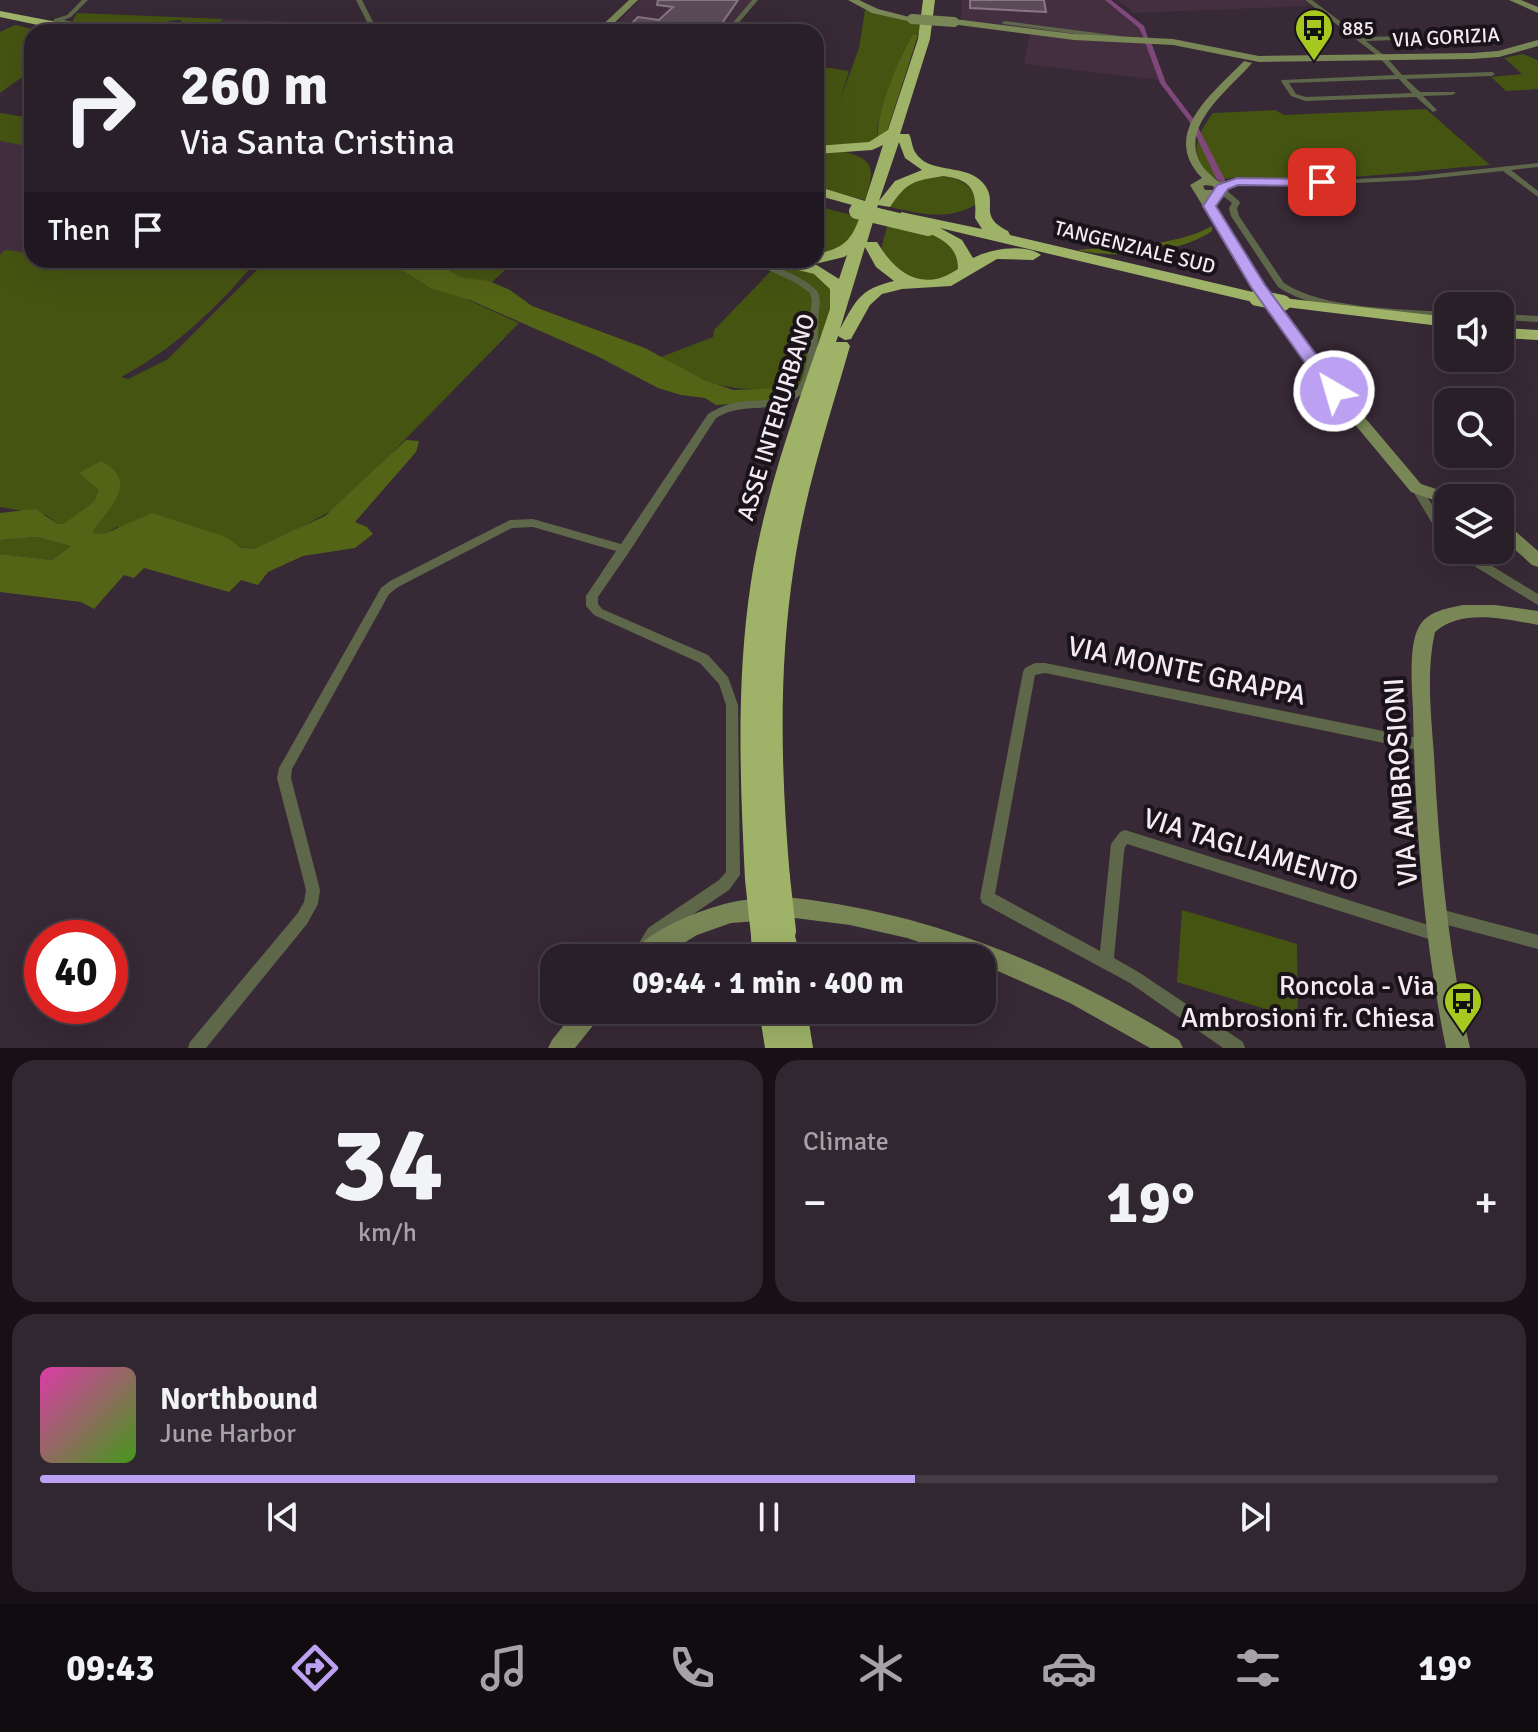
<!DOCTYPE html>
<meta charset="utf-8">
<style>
body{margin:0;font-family:Signika,sans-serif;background:#312730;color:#f1f3f6;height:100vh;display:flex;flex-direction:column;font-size:30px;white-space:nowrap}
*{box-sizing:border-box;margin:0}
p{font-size:26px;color:#a5a2a8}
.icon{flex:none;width:44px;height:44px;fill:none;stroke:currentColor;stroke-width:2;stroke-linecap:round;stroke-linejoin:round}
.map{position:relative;height:1048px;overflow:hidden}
.side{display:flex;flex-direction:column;gap:12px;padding:12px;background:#171116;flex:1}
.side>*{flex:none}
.guide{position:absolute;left:24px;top:24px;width:800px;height:244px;border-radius:24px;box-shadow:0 8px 32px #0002,0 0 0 2px #453d45;background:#291f28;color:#f1f3f6;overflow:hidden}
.fabs{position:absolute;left:1434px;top:292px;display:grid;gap:16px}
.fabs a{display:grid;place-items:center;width:80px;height:80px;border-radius:16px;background:#291f28;box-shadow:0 8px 32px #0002,0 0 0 2px #453d45;font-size:40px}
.speed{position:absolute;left:24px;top:920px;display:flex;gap:16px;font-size:40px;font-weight:700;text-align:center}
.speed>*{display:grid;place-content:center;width:104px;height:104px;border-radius:50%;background:#291f28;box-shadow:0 8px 32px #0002,0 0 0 2px #453d45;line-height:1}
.speed .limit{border:12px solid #d22;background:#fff;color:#111}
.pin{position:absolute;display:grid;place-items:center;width:68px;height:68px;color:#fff;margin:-34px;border-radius:16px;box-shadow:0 4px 12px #0006}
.me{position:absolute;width:88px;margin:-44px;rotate:322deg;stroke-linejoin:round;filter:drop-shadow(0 0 6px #0008)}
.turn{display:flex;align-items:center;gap:28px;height:168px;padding:0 24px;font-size:36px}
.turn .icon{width:104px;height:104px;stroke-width:2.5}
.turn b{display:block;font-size:56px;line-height:68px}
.then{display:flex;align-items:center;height:76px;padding:0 24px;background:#0003;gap:16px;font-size:30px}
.big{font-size:60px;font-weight:700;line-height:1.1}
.side .widget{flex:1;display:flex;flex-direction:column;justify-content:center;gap:12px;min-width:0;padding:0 28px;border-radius:24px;background:#312730}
.side .dial{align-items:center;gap:0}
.dial b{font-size:104px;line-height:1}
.song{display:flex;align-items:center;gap:24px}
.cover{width:96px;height:96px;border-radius:12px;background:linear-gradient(135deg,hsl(320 70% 55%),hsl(100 70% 35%))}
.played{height:8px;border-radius:4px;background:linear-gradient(90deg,#bca0f2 60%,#453d45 60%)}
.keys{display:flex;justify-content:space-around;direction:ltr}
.heat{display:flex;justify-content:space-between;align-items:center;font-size:44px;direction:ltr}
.side .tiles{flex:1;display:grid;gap:12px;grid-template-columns:1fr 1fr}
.widget:last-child{grid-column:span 2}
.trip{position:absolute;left:540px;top:944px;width:456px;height:80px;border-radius:24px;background:#291f28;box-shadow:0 8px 32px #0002,0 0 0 2px #453d45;font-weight:700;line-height:80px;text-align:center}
.dock{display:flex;height:128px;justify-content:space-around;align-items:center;background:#100c10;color:#a5a2a8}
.dock .icon{width:56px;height:56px}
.dock .active{color:#bca0f2}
.dock b{font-size:36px;color:#f1f3f6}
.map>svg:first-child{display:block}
.built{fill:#432f40}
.green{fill:#465412}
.forest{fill:#546416}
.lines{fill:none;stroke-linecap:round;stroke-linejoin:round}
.canal{fill:#80487a;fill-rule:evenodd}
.building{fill:#5b4b59;stroke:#877684;stroke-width:2}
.street{fill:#5e6749;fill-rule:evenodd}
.secondary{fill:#798656;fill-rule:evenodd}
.highway{fill:#9fb368;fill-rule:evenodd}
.secondary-bridge{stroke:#798656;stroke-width:10}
.highway-bridge-far1{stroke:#9fb368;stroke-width:16}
.highway-bridge{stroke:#9fb368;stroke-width:26}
.route{fill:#bca0f2;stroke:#7a689d;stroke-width:2}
.labels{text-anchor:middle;stroke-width:8;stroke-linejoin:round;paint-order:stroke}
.far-poi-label{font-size:20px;fill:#f4eaf2;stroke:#1a141a;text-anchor:start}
.far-street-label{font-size:20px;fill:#f4eaf2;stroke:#1a141a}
.street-label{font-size:24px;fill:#f4eaf2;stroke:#1a141a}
.near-street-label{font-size:28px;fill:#f4eaf2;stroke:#1a141a}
.near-poi-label{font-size:28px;fill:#f4eaf2;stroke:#1a141a;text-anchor:end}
</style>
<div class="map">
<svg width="1538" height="1048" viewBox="0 0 1538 1048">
<rect width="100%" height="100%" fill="#372935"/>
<!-- built -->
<path class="built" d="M640,0H752L726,32H608Z
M962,0H1107L1141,28L1146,39L1074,36L961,22Z
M1118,0H1303L1310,6L1134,13Z
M223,19L366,25L370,32H209Z
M1030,33L1146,41L1159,80L1024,64Z
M0,141L32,147V260L0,359Z"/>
<!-- green -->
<path class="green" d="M865,10L922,22L918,35L913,34C901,53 895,72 890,93C885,111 874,121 878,141L868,145L816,147V66L849,71L840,100L859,48Z
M77,13L223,19L209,32H184L181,20C163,20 166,25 152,30C136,37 90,25 72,22Z
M15,25L45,32H32V70L0,93V32Z
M1523,54L1538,60V89L1506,91L1491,77L1522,74L1504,58Z
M1426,109L1490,165C1421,170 1350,180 1280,180C1268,180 1256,177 1244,177C1234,176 1222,182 1213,177C1185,160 1198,132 1213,113L1275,110L1284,115Z
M0,113L32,118V147L0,141Z
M840,151C876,158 875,170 865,200L816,188V153Z
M935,175C957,178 969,181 980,202C950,222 922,214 890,207L904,186Z
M816,206L860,217C849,246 844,247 816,258Z
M888,223L943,237L958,246L959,269C923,292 904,279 881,249Z
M5,250L32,253V260H116L215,269L251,267C214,311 172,350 121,377L128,379L168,359L262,265L271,260H385L430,288L455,294L519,323L341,505L281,539L254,549L117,527L104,534L91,533L98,524H58L46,515L0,507V255Z
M431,260H516L492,282L461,277Z
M753,260C773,260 830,268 832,292C834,310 820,337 814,354L815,291Z
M771,271L799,282L812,292L814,301L807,369L801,387C738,392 716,391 661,357L713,337L714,330Z
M36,537L71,546L52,560L0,554V540Z
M1182,910L1297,944L1298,1019L1177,982Z"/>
<!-- forest -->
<path class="forest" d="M913,34L918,35L887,132L878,141C874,118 900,55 913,34Z
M1212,226V231C1179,254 1115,259 1077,250C1121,245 1172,248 1212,226Z
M385,260H431L461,277L489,281L510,290L532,306L645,348L702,379L733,390L801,387L784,400L716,405L705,398L681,395L658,388L597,356L470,300L430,288Z
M406,440L419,441L416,452L355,522L367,527L373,534L355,548L303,556L268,572L258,585L241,580L229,592L144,568L134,578L124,575L94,609L81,602L0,592V554L52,560L71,546L36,537L0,540V513L35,509L58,524H64L94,502L99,490L79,473L101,461C142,482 107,508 92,533L104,534L152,513L226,537L239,547L254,549L325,516Z"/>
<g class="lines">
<!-- canal -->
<path class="canal" d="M1105,0H1111L1144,26L1148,38H1144L1139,28Z
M1148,40L1151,42L1166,83L1195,121L1225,180L1224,182L1217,180L1189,121L1160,83L1145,42Z"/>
</g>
<!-- building -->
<path class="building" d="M658,0H738L716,32L634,30L630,25L638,17L659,20L673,7L657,5Z
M970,0H1044L1046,12L970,8Z"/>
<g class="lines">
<!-- street -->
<path class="street" d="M82,0H88L71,17L64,20L115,32H103L54,21V19L67,15Z
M356,0H362L378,32H372Z
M752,0H758L731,32H725Z
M1305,0H1312L1361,37L1458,35V37L1456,38L1366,41L1386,57L1402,75L1492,72L1495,74L1492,76L1406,79L1420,92H1454L1456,93L1452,95L1423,96L1437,110L1433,112L1416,97L1305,101L1291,96L1281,81L1282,80L1395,75L1379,57ZM1399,79L1412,93L1306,97L1296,94L1289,83Z
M1005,21L1120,36L1123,38L1120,40L1003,24L1002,23Z
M1538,163V167L1511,170L1538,191V197L1503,171L1417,180L1295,186L1214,185L1210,183L1214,181L1295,182L1417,176Z
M1219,189H1225L1239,201L1240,203L1237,208L1239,216L1284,283C1322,309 1402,309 1448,312V318C1400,315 1317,314 1278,287L1231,216L1229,208L1232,203L1219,193Z
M152,260C178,260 203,262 229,263C242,263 254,260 267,260L266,262L233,269L156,263Z
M747,260C764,260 803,276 815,289C819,293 819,295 820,301C814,344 830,400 770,407C749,409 734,407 716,418L629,552L598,597V604L602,609L708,655L728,677L738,705L740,875L729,890L658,938L646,958H630L648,928L719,880L726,872V705L719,684L700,663L594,615L586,606V596L616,551L533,527L512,528L398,587L389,594L292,769L291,778L320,890L318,904L307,924L206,1048H188L190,1042L297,914L304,902L306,890L277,778L279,768L381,588L390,581L510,520L533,519L621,544L708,414C718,408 727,404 738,402C766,398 797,407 805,370C810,348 808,324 812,301L810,293L796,283Z
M1500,314L1538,316V322L1500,320Z
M1416,484L1420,485L1448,531V544L1444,543L1411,488Z
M1451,550H1466L1538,594V605L1453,553Z
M1035,663H1045L1423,739L1428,741L1430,745L1428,749L1423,751L1045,673L1035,675L995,894L1100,951L1111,844L1120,832L1125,830L1438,928L1443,930L1445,935L1443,940L1438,942L1127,844L1125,847L1124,852L1114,958L1140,973L1243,1042L1245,1048H1223L1130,983L982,903L980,898L1023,672L1025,668Z
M1436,908L1538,935V949L1436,922L1431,920L1429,915L1431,910Z"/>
<!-- secondary -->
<path class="secondary" d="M629,0H638L605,32H595Z
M848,0H859L878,9L917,19L912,22L872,13Z
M1509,0H1521L1538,7V13Z
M954,19L1074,34L1173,39L1259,56L1472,53L1498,51L1538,40V46L1499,57L1472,59L1259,62L1173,45L1074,40L951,24V20Z
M1244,61L1252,63C1231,88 1178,126 1201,164C1208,175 1220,181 1228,191L1219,197L1210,198L1264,286L1323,368L1421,484L1454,495L1455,498H1448V505L1411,492L1313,374L1252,287L1190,185L1202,178C1159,134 1213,93 1244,61ZM1206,185L1213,186L1215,190H1205L1203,186Z
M1500,521L1506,523L1538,551V567L1532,565L1500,536Z
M1463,605H1495L1538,611V625C1506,619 1461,608 1435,632C1426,671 1431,715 1434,755C1439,853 1448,952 1470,1048H1446C1423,937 1415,822 1413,709C1412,687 1408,643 1420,625C1429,611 1448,608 1463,605Z
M795,898C935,914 1059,967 1179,1040L1183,1048H1150L1070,1003L982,964V958H967L907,938L850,925L795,918L731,923L697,935L659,958H630C642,930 715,903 745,900C761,898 778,898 795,898Z
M576,1010H602L599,1018L575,1048H548L552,1040Z"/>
<!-- highway -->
<path class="highway" d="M923,0H935L930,39L900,134H909C912,140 912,147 915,152C928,174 962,164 980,180C1003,201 974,214 1008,231L1010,235L1257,293L1265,298L1257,303L940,228L962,240L973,258C990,249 1025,243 1041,255L1033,260L997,259L951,286L902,289L882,294L870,305L851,339L845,340L838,336L836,342H847L850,346C829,419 805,491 794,566C778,670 781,774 790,878L786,887L777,891L768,887L758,892L749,888L745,879C740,781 736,680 751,582C765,489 800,399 830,309V289L814,274L771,263L769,260H816V254C848,248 853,237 863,208L816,195V186L865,201L883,145L872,150L816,154V146L869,142L888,130L918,39ZM899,142L905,158L922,170L895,181L879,201ZM943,176C972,180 977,190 975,218L982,229L901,212V218L929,225L923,229L926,232C944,240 958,247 958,269C923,293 896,274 877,242H867L878,205L890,207C907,181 914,181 943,176ZM865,247L876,267L894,281C860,289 856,300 840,329ZM847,255L839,279L815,264L844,257Z
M0,11L88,28L94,32H71L0,17Z
M1283,298L1448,317V327L1277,306V300Z
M1500,328L1538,330V340L1500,338Z
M783,918L792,922L800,958H752L751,935L754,925L764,922L772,925Z
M759,1010H807L813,1048H765Z"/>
<!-- secondary-bridge -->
<path class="secondary-bridge" d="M912,19L954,22"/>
<!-- highway-bridge-far1 -->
<path class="highway-bridge-far1" d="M857,211L928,228
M1257,298L1283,303"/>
<!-- highway-bridge -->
<path class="highway-bridge" d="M777,878L783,931
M758,879L764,935"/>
</g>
<!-- route -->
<path class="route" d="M1237,178L1322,179L1328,182L1322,186L1238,185L1228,189L1216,206L1265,285L1340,387V395H1328L1251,287L1203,206L1217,185Z"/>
<!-- icons -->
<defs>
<symbol id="bus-pin" viewBox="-11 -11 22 30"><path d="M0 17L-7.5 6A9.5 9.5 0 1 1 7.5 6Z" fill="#a7c81f" stroke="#1a141a"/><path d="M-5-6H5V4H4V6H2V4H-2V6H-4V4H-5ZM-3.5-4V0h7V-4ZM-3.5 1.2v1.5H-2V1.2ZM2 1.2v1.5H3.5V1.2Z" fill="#111"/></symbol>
</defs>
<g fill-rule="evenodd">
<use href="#bus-pin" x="1292" y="6" width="44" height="60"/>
<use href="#bus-pin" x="1441" y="979" width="44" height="60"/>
</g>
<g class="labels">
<!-- far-poi labels -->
<g class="far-poi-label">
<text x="1342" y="35">885</text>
</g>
<!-- far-street labels -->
<g class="far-street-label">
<text transform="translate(1446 37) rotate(-3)" y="7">VIA GORIZIA</text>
<text transform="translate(1135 247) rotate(14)" y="7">TANGENZIALE SUD</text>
</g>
<!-- street labels -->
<g class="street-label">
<text transform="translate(776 417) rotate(-73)" y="8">ASSE INTERURBANO</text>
</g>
<!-- near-street labels -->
<g class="near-street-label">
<text transform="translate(1187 670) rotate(12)" y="10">VIA MONTE GRAPPA</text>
<text transform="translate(1400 782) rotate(-94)" y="10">VIA AMBROSIONI</text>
<text transform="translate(1251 849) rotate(17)" y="10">VIA TAGLIAMENTO</text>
</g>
<!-- near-poi labels -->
<g class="near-poi-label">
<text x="1435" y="995">Roncola - Via<tspan x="1435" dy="32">Ambrosioni fr. Chiesa</tspan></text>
</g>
</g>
</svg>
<div class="fabs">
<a><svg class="icon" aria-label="sound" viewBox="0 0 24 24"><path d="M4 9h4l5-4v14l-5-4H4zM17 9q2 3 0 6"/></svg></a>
<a><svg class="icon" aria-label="search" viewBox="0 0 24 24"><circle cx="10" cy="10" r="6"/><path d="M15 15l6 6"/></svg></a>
<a><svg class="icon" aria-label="layers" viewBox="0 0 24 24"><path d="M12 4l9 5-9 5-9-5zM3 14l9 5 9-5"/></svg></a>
</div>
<div class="speed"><div class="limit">40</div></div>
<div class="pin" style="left:1322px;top:182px;background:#d93025"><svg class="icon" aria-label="arrive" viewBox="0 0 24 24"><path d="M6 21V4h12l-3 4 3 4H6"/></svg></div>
<svg class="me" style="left:1334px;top:391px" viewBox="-20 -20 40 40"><circle r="17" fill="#bca0f2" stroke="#fff" stroke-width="3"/><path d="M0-11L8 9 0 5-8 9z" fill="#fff"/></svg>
<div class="trip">09:44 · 1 min · 400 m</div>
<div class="guide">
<div class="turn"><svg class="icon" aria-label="right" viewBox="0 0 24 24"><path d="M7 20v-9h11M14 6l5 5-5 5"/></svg><div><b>260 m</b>Via Santa Cristina</div></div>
<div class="then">Then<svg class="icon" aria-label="arrive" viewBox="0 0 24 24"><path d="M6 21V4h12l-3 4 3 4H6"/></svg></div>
</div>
</div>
<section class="side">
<div class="tiles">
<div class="widget dial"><b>34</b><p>km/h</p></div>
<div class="widget"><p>Climate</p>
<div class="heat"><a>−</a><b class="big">19°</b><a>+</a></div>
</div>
<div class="widget">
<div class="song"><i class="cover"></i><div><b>Northbound</b><p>June Harbor</p></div></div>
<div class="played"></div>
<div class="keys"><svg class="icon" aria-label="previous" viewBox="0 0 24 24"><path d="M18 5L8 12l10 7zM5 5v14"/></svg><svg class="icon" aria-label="pause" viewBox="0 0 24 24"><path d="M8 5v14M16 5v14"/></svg><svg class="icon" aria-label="next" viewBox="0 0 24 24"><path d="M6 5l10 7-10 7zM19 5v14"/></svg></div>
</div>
</div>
</section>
<nav class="dock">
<b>09:43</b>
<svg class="icon active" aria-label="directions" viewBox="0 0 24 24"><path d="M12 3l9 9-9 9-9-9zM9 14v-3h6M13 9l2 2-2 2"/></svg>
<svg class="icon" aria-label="music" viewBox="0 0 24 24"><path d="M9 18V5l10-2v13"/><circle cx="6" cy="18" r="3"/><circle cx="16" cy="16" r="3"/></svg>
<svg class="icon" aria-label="phone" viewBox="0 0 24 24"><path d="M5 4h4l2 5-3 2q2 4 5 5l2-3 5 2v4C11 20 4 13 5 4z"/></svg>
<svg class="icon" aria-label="climate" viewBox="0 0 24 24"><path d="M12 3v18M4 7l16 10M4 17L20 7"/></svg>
<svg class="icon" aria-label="car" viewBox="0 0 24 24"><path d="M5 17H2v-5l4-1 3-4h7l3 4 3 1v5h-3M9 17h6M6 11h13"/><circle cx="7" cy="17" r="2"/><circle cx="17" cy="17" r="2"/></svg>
<svg class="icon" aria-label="filters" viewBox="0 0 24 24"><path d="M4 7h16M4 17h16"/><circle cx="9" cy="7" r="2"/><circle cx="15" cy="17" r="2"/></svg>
<b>19°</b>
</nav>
